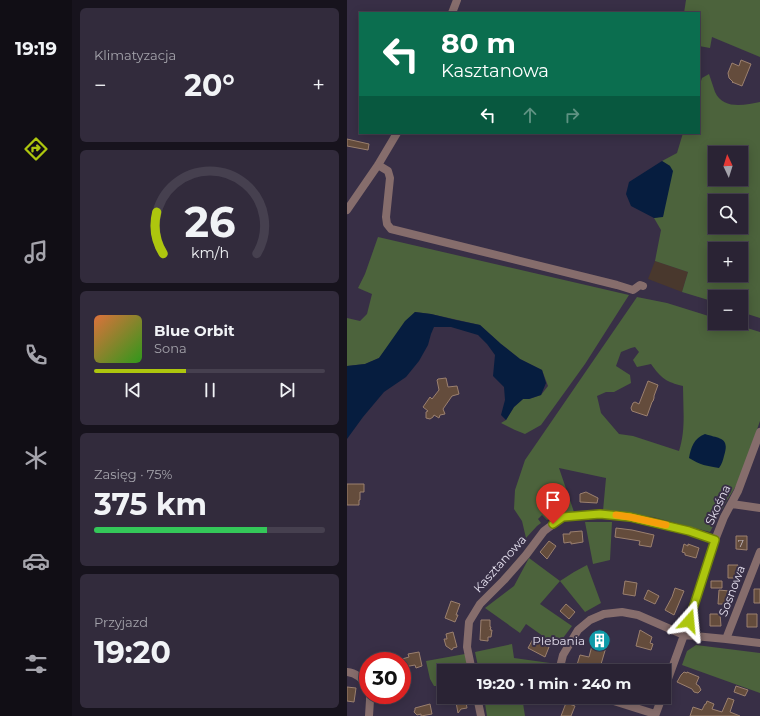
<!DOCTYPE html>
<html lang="pl">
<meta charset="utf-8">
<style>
body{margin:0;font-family:Montserrat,sans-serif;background:#322b3c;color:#f1f3f6;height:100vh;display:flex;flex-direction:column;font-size:15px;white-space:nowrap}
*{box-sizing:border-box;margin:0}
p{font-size:13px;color:#a5a4ac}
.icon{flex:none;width:22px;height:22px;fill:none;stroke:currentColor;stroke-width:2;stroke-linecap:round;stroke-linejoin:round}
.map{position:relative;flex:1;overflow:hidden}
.details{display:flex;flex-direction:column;gap:8px;padding:8px;background:#17131d;width:275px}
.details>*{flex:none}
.top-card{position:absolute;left:12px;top:12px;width:341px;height:122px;border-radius:0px;box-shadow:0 2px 10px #0003,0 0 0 1px #46404f;background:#0b6e4f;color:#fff;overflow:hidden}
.needle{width:26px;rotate:356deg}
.tools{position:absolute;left:361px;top:146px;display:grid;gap:8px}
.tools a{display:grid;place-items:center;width:40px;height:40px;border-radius:0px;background:#2a2334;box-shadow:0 2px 10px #0003,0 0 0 1px #46404f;font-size:20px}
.speed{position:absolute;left:12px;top:652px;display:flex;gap:8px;font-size:20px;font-weight:700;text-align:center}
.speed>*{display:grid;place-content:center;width:52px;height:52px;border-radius:50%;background:#2a2334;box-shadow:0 2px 10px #0003,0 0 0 1px #46404f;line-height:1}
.speed .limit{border:6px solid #d22;background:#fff;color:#111}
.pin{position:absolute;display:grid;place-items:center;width:34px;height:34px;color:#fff;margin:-41px -17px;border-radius:50% 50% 50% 0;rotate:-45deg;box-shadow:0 0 4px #0007}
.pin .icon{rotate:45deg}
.me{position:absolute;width:44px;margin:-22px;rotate:18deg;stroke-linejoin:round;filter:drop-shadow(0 0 3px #0008)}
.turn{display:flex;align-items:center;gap:14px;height:84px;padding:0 16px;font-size:18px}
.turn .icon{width:52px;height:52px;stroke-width:2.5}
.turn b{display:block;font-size:28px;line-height:34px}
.lanes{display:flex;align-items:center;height:38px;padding:0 16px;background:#0003;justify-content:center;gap:20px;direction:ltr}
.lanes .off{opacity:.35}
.big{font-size:30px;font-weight:700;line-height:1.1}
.details .card{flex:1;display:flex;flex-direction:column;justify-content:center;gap:6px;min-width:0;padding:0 14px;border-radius:6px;background:#322b3c}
.details .dial{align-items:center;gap:0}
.dial svg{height:104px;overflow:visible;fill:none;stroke:#46404f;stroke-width:7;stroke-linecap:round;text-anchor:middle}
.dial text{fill:#f1f3f6;stroke:none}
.song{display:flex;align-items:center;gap:12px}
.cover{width:48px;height:48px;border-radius:6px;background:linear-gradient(135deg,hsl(20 70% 55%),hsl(110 70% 35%))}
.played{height:4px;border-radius:2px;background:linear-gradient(90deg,#adc60e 40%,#46404f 40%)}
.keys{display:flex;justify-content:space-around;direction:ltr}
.heat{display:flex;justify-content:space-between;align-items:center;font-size:22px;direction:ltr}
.charge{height:6px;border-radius:3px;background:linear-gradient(90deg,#34c759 75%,#46404f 0)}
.trip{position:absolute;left:90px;top:664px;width:234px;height:40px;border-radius:0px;background:#2a2334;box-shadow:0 2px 10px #0003,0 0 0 1px #46404f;font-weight:700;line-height:40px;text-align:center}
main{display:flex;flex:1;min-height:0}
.menu{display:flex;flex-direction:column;width:72px;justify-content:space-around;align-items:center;background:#110e15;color:#a5a4ac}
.menu .icon{width:28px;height:28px}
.menu .selected{color:#adc60e}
.menu b{font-size:18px;color:#f1f3f6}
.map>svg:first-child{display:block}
.industrial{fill:#49382d}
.green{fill:#4c633c;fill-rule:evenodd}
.water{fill:#061d3f}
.building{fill:#644c3c;stroke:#9b806f}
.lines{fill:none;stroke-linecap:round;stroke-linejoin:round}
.minor{stroke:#866d6c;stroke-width:8}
.route-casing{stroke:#708109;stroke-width:10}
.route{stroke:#adc60e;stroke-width:7}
.slow{stroke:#f59e0b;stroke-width:7}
.labels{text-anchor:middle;stroke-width:4;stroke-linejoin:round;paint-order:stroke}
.number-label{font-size:10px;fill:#c2b9c0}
.street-label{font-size:12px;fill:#e2ddec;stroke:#382f46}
.poi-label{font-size:12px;fill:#e2ddec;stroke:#382f46;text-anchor:end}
</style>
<main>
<nav class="menu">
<b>19:19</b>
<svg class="icon selected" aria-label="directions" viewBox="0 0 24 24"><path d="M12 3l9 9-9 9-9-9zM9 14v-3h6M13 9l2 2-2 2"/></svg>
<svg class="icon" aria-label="music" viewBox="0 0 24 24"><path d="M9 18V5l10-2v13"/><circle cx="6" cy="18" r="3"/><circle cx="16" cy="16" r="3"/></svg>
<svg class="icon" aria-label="phone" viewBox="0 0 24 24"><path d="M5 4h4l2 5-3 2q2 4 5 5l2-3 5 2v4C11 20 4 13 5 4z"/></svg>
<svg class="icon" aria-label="climate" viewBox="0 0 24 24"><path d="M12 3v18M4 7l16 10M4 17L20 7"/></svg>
<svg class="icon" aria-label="car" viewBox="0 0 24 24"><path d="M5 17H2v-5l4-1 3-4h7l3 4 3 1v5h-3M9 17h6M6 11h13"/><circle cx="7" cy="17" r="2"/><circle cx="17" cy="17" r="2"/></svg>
<svg class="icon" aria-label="filters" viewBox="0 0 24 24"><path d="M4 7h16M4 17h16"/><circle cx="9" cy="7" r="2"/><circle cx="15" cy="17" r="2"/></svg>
</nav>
<section class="details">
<div class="card"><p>Klimatyzacja</p>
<div class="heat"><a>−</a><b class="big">20°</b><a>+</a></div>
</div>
<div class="card dial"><svg viewBox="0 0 100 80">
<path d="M14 69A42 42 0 1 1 86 69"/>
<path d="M14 69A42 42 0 0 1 9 37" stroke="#adc60e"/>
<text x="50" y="56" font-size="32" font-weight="700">26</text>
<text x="50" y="72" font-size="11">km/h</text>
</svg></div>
<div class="card">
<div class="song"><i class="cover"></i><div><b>Blue Orbit</b><p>Sona</p></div></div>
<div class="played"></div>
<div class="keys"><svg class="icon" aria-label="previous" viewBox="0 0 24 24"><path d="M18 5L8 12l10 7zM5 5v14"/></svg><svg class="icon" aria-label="pause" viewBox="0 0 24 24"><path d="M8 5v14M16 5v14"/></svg><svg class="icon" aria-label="next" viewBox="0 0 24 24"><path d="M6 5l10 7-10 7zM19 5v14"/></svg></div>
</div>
<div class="card"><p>Zasięg · 75%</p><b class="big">375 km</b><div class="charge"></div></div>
<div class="card"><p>Przyjazd</p><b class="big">19:20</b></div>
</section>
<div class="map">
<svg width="413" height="716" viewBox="0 0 413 716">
<rect width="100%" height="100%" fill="#382f46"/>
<!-- industrial -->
<path class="industrial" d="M308,261L341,272L335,292L301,279Z"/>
<!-- green -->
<path class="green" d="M339,0H413V57L365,37L363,48L352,46V13H337Z
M362,74C364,80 366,86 368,92C376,110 398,105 413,102V318L394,312V297H368V302L335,292L341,272L308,261L314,230L307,218L316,216L323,166L315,161L330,153L336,133H352V87L355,78ZM368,153H394V179H368ZM368,201H394V227H368ZM368,249H394V275H368Z
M31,237L282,295L238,364L194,425L178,434L168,430L154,423L159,420L167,407L176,399H182L194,395L201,386L195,370L173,359L154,344L133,325L84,314L68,312L32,358L18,364L0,366V318L13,321L20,314L25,294L11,288L18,274Z
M290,297L320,303L368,318V323H384L413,332V421L392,481L379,502L363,532L306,517L256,511L259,478L212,468L227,512L217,513L200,520L195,515L191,519L194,523L190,526L179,538L175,521L167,509L168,490L178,460ZM288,347L292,352L286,360L290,367L304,364C314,378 319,382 336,386C336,408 339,430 332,451L286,436L272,434L254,413L250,396L259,392H267L284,383L283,375L269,366L274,352L284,348Z
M238,522H265L263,560L246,564Z
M182,558L213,581L227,572L240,565L254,603L238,612L213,581L193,604L225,626L210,646L179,624L173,633L138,608L167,586Z
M165,644L167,658L203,663L200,671H132L128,652Z
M349,645L413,653V693L335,665L340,651Z
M118,654L121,671H97V686H87L83,679L79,661Z
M137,697H175L178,716H140Z"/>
<!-- water -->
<path class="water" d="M315,161L323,166L326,171L316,217L307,218L284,206L279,194L282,182Z
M68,312L84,314L109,320L133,325L154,344L173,359L195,370L199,383L194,395L182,399H176L167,407L159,420L154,415L158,400L157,387L146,376L148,355L140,344L131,335L104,327H87L84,334L81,345L72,361L59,377L37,392L16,417L0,439V366L18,364L32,358L58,321Z
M358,434C373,439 383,437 377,456C376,460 375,464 372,468C360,466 353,465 342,458C344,447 347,438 358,434Z"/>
<!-- building -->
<path class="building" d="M394,60L404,64L395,86L385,82H386L382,78L381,73L385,63L392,66Z
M0,139L22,144L21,150L0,146Z
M99,378L101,387L110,386L112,394L105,396L96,409L98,414L93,415L92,418L87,415L86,417L83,419L79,418V412L81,411L76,407L83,397L85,399L92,390L90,380L91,379Z
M301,381L311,385L307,396V398L306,401L305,402L300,416L285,411L284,408L286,403L288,402L292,404Z
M0,484H17V492H13V500H12V505H0Z
M239,492L251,498L250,503L233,502V494Z
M269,528L285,530L307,535L304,547L292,545L293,541L268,537Z
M235,531L236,542L224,544V542L217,543L216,534H223V532Z
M389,536H400V550L389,549Z
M202,541L209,546L200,559L193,552Z
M337,544L341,546V544L352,548L349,558L338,555V553L335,552Z
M381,565H391V578H381Z
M278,581L290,583L288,596L276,594Z
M364,581H375V588H364Z
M328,588L337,591L327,615L318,610L325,597Z
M407,589H413V603H407Z
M301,590L312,596L308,604L297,599Z
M372,590L382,591V604H371Z
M104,601L113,604L109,615H111L108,622L98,618Z
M219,604L228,612L222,619L213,611Z
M363,614H373L374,626H363Z
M400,614H410V627H400Z
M134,620H143V627H144L143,630H145L144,637H141V641L133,640Z
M293,630L305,637L303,643L306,644L304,650L289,646Z
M106,632L110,647L106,648L105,650L99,646L97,639H100L99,634Z
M248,634L262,637L252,671H239L229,668L233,655L242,657Z
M186,639L202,647L198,657L181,648Z
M72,652L75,666L69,668L68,665L57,667L55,659L62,657L61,654Z
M337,672L340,673V672L352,677L349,684L352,686L354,690L351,693L347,692L345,689L330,682L334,675Z
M389,686L401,690L398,696L387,692Z
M0,687L9,688L7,702L0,701Z
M108,697H118L120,708L114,709L111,713Z
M381,698L387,700L383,712L393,716H343L346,707L355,710L358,704H359L360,701L367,704L365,709L375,712Z
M219,703L228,706L224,716H214Z
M83,704L85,714L74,716V714L70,715L67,712L68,710V708Z"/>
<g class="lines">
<!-- minor -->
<path class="minor" d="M105,13L110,0
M31,165L41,171L43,178L39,217L40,224L44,229L270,285L286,290L293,285L296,286
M0,210L31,165L50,133
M385,504L413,508
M379,639L413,552
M125,671L120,647L122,622L133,604L157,580L179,555L197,531L216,517L253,514L283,517L342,531L368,540
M212,671L216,655L231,630L243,620L257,614L275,612L291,615L337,635L379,639L413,643
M0,672C10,673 16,679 21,687
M317,690L337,635L368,540L377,517L391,491L413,432
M130,697L134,716
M254,697L308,714
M22,716L23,700V695
M308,716L315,697"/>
</g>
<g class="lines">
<defs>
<path id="route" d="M206,524L216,517L253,514L283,517L342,531L368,540L342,621"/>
</defs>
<!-- route casing -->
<use href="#route" class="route-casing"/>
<!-- route -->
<use href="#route" class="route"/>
<!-- slow -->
<path class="slow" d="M269,515L283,517L319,525"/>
</g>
<!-- icons -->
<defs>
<symbol id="building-disc" viewBox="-11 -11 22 22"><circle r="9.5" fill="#0f9aa8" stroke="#382f46"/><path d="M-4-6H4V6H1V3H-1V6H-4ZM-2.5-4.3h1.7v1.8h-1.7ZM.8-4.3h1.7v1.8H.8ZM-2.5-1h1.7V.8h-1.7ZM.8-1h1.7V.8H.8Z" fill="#fff"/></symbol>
</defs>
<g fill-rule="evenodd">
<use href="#building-disc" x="240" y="628" width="25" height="25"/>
</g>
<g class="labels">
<!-- number labels -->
<g class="number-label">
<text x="394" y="547">7</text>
</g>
<!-- street labels -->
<g class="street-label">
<text transform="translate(371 505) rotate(-65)" y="4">Skośna</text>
<text transform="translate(153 564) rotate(-48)" y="4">Kasztanowa</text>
<text transform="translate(385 591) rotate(-69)" y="4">Sosnowa</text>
</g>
<!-- poi labels -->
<g class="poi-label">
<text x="238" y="645">Plebania</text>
</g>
</g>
</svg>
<div class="tools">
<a><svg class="needle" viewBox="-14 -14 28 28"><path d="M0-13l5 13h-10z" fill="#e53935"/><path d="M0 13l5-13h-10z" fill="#a5a4ac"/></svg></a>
<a><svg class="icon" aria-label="search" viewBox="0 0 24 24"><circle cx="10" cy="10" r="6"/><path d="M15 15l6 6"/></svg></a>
<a>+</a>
<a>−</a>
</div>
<div class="speed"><div class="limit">30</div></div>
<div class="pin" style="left:206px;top:524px;background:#d93025"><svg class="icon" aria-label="arrive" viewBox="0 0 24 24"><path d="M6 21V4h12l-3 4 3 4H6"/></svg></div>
<svg class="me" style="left:342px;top:621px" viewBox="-20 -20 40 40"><path d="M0-17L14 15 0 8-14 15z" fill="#adc60e" stroke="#fff" stroke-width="4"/></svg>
<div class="trip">19:20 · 1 min · 240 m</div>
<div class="top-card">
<div class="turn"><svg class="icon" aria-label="left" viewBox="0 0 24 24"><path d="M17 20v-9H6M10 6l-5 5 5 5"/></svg><div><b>80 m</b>Kasztanowa</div></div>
<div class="lanes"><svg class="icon" aria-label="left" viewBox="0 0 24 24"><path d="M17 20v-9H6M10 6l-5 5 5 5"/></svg><svg class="icon off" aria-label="ahead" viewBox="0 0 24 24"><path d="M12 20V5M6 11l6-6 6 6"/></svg><svg class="icon off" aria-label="right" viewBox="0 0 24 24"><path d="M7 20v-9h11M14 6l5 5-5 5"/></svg></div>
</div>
</div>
</main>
